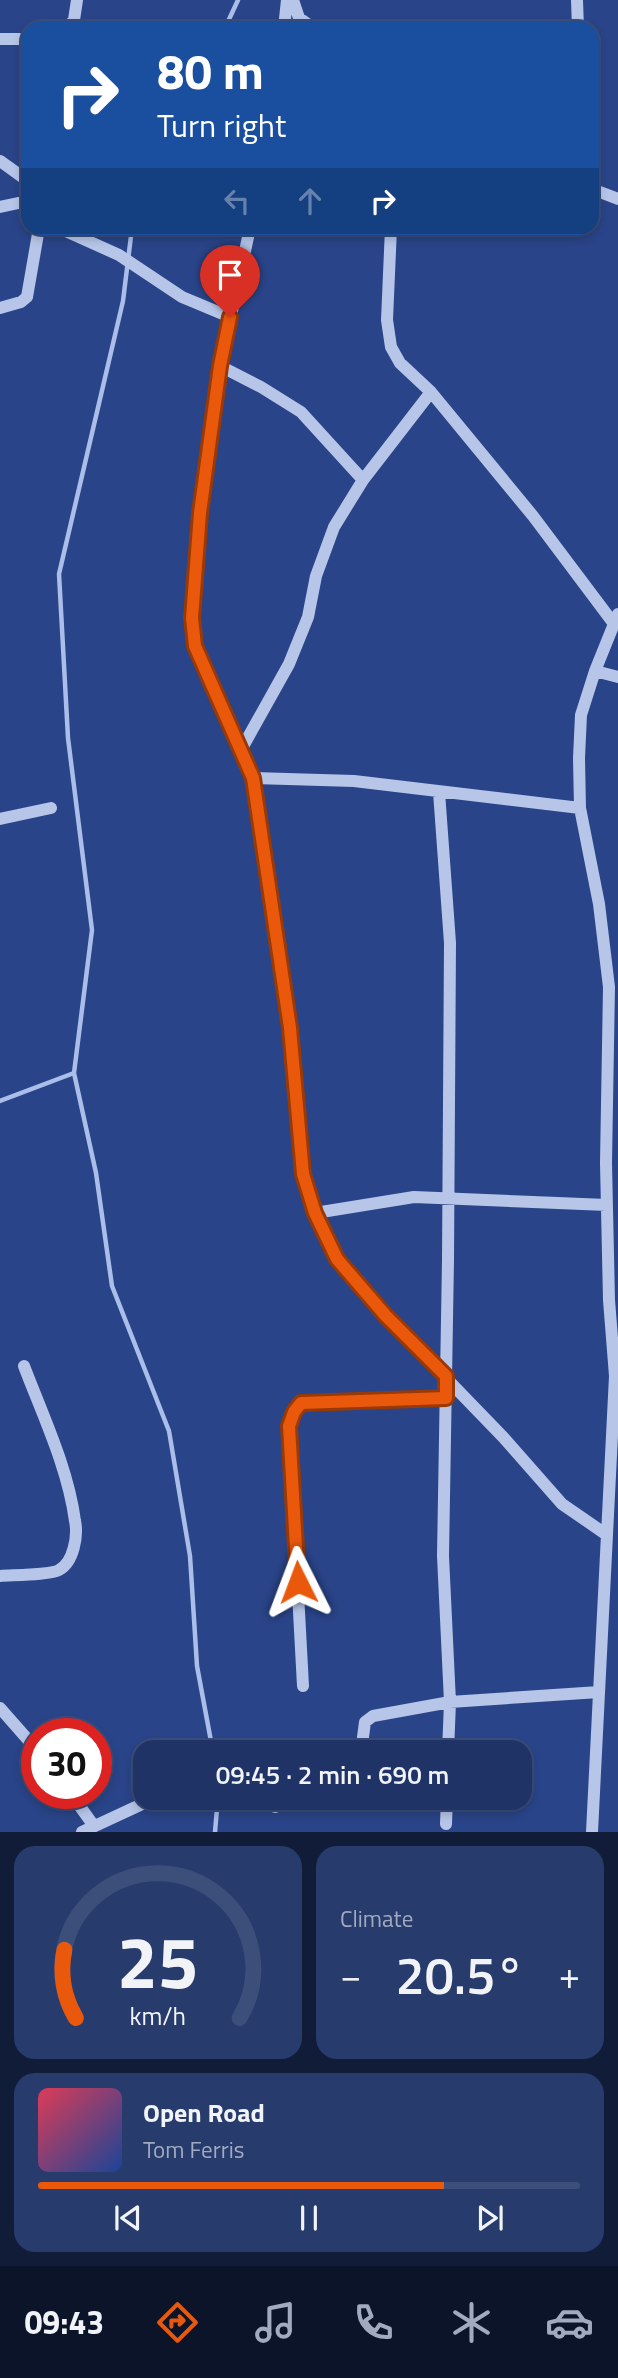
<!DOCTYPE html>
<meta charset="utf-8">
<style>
body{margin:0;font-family:"Titillium Web",sans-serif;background:#273b6c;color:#f1f3f6;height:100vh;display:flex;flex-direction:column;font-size:26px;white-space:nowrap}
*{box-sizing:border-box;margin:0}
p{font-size:23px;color:#a1aabf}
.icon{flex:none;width:38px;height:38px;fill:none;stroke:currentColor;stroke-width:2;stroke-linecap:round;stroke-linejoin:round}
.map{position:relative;height:1832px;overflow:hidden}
.details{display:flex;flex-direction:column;gap:14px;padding:14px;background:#111c38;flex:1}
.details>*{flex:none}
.top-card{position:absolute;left:21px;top:21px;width:578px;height:214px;border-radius:21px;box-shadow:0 4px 10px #0003,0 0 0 2px #3c4e7a;background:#1a4fa0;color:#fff;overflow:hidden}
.speed{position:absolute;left:21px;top:1718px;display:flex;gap:14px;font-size:35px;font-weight:700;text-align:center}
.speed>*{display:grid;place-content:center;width:91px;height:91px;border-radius:50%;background:#1f3366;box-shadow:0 4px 10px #0003,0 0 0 2px #3c4e7a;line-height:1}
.speed .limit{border:10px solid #d22;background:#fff;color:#111}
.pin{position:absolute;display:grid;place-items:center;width:60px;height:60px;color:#fff;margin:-72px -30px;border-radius:50% 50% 50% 0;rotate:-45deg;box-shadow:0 0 7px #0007}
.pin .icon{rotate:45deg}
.me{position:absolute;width:77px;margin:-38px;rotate:357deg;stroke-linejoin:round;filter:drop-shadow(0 0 5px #0008)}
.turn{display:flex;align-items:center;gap:24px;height:147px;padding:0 21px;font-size:32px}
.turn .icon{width:91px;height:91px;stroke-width:2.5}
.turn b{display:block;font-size:49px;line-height:60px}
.lanes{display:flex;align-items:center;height:66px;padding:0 21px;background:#0003;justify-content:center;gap:35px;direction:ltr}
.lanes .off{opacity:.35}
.big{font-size:52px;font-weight:600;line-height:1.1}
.details .card{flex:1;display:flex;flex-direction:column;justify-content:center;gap:10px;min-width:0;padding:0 24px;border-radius:21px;background:#273b6c}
.details .dial{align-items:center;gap:0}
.dial svg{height:182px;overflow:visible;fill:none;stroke:#3c4e7a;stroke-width:7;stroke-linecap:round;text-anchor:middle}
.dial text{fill:#f1f3f6;stroke:none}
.song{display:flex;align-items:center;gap:21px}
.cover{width:84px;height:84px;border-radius:10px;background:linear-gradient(135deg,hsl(350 70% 55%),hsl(220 70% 35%))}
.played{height:7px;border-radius:4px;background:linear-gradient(90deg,#ea580c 75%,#3c4e7a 75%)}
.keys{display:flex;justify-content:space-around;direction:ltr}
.heat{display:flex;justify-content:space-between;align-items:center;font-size:38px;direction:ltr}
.details .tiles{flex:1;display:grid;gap:14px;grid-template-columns:1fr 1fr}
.card:last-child{grid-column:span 2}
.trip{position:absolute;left:133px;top:1740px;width:399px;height:70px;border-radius:21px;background:#1f3366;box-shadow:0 4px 10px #0003,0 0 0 2px #3c4e7a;font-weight:600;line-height:70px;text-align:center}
.dock{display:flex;height:112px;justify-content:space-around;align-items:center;background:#0c1429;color:#a1aabf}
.dock .icon{width:49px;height:49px}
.dock .active{color:#ea580c}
.dock b{font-size:32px;color:#f1f3f6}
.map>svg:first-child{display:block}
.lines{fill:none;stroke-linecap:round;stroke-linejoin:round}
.stream{stroke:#aabee9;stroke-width:4.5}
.minor{stroke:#b6c5e8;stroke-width:12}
.route-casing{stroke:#983908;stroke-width:18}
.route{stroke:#ea580c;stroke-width:12}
</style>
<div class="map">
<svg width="618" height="1832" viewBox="0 0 618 1832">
<rect width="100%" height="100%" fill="#294488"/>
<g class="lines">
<!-- stream -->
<path class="stream" d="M225,28L238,0
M132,228L123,301L59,574L68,738L92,930L74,1073L96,1173L112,1286L169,1431L190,1556L197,1666L213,1752
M0,1101L74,1073
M215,1832L218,1797"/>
<!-- minor -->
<path class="minor" d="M293,0L299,18L313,28
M577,0L578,28
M67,28L74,20L77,0
M284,28L287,0
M0,39H28
M0,161L28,181
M592,189L618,199
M0,207L28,201
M59,228L119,255L182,297L230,317
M250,228L220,366L200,513L192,618L195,646L253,778L290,1028L303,1174L315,1213L337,1259L386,1316L503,1437L562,1504L607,1535
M391,228L387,320L391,347L400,363L431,392L533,516L614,624
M0,308L21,302L27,297L39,228
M220,366L261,387L301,412L363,480
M595,671L618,677
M241,750L289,664L308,617L316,576L334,527L363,480L431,392
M253,778L354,781L580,808
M439,792L450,943L448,1260L443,1556L450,1702L448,1752
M0,819L51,808
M315,1213L414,1197L607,1205
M0,1576C12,1575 51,1575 59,1570C74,1562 78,1535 75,1521C68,1468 43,1416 24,1366
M303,1686L289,1426L294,1412L301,1403L446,1398
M0,1708L37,1750
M361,1752L365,1722L373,1716L450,1702L599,1692
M71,1794L94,1826
M275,1807L298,1797
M446,1824L447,1797
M82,1832L153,1799
M592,1832L615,1376L609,1300L606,1163L609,987L599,904L580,808L579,758L581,715L595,671L618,614"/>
</g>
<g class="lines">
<defs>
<path id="route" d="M230,317L220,366L200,513L192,618L195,646L253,778L290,1028L303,1174L315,1213L337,1259L386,1316L446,1376V1398L301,1403L294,1412L289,1426L298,1582"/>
</defs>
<!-- route casing -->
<use href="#route" class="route-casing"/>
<!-- route -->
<use href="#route" class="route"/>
</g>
</svg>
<div class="speed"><div class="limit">30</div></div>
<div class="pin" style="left:230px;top:317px;background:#d93025"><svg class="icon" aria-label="arrive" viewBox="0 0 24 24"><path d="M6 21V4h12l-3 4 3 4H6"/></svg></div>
<svg class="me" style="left:298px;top:1582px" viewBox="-20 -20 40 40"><path d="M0-17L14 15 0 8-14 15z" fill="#ea580c" stroke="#fff" stroke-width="4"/></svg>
<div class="trip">09:45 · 2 min · 690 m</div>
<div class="top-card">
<div class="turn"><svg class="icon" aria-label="right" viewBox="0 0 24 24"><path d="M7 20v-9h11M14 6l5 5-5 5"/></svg><div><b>80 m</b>Turn right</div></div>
<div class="lanes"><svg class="icon off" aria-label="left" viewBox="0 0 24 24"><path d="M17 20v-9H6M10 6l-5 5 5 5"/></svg><svg class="icon off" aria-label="ahead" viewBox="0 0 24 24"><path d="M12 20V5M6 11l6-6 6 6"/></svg><svg class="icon" aria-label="right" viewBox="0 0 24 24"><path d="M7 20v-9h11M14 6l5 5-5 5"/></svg></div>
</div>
</div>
<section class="details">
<div class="tiles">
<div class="card dial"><svg viewBox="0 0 100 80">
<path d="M14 69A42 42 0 1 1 86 69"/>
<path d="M14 69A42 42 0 0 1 9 39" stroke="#ea580c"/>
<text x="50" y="56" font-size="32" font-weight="700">25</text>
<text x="50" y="72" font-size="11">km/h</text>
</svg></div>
<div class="card"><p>Climate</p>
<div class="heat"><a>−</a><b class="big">20.5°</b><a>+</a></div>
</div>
<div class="card">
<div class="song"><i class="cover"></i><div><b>Open Road</b><p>Tom Ferris</p></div></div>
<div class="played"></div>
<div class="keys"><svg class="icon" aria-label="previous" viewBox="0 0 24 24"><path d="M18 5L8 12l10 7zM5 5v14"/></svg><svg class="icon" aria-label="pause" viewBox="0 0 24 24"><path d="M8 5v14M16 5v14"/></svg><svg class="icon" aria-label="next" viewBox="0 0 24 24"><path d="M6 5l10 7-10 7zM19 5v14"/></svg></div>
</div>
</div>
</section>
<nav class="dock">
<b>09:43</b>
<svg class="icon active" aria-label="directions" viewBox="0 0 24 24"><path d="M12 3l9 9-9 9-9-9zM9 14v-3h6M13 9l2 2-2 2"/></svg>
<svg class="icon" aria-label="music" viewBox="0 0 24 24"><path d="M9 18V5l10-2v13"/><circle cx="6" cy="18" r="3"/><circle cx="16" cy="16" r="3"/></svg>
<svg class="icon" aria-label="phone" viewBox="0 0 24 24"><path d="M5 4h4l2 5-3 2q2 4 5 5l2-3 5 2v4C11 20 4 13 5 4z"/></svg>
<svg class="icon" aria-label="climate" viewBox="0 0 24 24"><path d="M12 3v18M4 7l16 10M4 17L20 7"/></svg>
<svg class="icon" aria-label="car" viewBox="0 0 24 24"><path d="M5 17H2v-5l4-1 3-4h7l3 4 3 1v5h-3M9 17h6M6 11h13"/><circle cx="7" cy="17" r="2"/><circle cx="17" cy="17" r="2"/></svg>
</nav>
